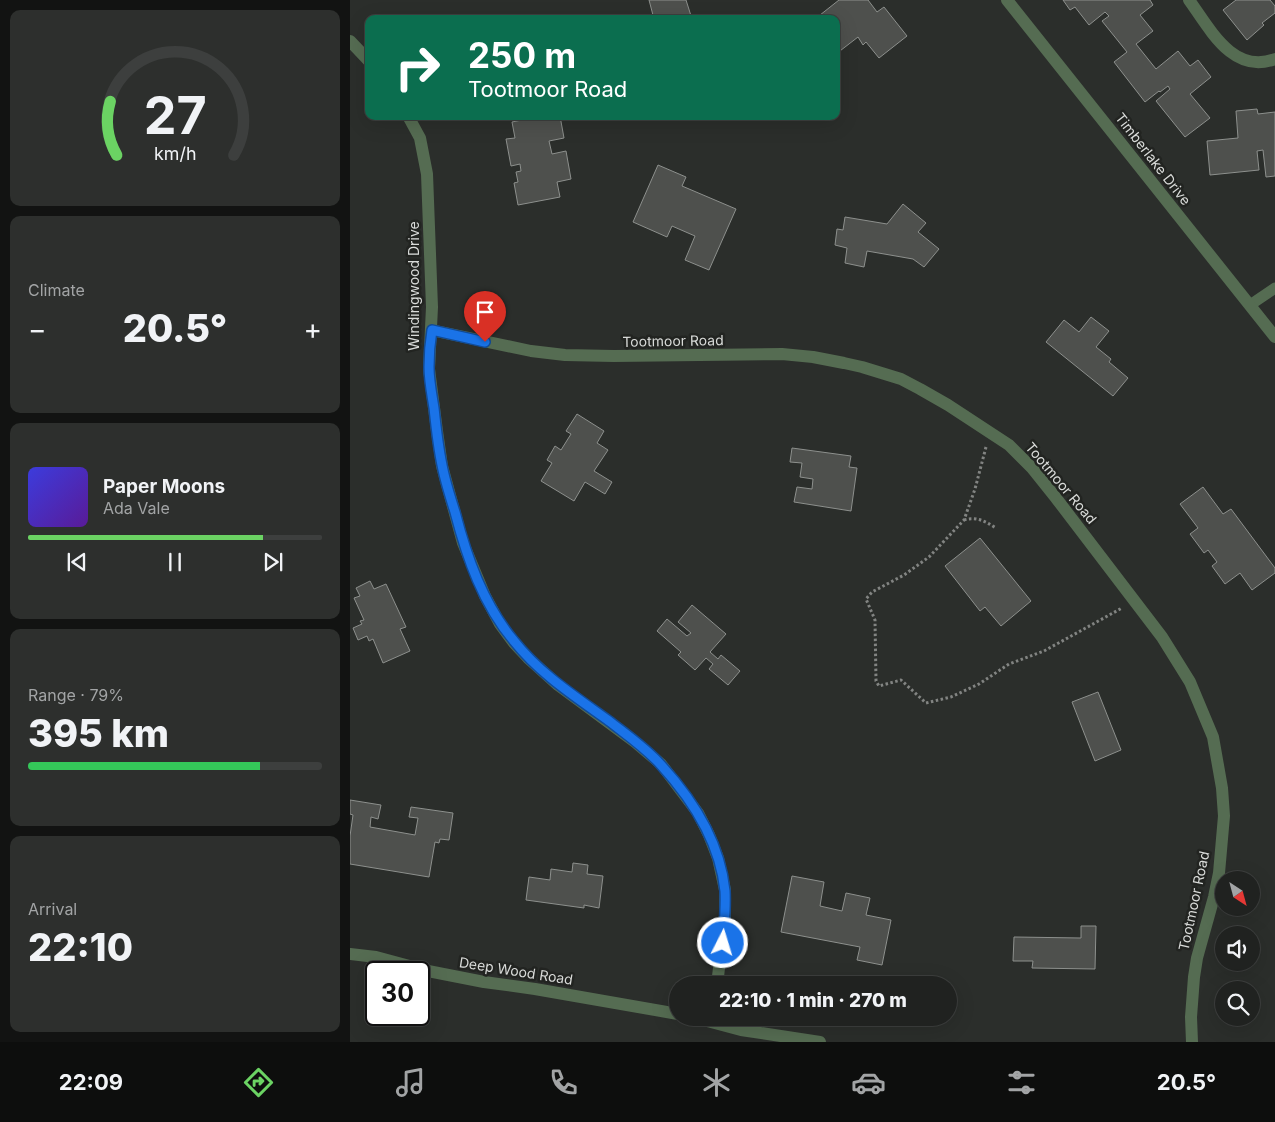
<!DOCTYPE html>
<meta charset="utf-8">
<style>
body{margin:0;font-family:Inter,sans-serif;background:#2d2f2d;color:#f1f3f6;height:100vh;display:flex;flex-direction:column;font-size:19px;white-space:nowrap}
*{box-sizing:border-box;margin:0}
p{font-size:16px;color:#a2a4a5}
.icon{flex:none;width:28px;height:28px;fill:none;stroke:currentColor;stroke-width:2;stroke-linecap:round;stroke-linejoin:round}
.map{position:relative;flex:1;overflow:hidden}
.details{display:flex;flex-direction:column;gap:10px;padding:10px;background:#121312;width:350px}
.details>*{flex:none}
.hud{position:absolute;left:15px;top:15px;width:475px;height:105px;border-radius:10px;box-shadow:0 5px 20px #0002,0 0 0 1px #3d3f3e;background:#0b6e4f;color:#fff;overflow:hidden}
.needle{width:32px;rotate:144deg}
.tools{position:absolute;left:865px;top:871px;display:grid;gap:10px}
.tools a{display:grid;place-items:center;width:45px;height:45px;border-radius:50%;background:#202220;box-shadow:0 5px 20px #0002,0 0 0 1px #3d3f3e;font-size:25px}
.speed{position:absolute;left:15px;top:961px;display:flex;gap:10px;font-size:25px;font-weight:700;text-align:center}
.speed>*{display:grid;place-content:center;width:65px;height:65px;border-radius:50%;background:#202220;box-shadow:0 5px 20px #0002,0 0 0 1px #3d3f3e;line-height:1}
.speed .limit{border:2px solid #111;border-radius:8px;background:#fff;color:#111}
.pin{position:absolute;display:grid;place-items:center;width:42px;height:42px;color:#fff;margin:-51px -21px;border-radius:50% 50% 50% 0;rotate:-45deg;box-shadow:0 0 5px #0007}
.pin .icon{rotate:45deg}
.me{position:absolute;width:55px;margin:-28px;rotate:5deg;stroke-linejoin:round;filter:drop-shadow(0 0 4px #0008)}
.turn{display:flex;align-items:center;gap:18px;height:105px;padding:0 20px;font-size:22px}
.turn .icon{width:65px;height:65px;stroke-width:2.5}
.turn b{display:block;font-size:35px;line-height:42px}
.big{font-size:38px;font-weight:800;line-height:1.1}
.details .tile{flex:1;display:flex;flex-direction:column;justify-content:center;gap:8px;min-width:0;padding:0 18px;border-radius:10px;background:#2d2f2d}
.details .dial{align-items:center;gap:0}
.dial svg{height:130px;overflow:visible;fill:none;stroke:#3d3f3e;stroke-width:7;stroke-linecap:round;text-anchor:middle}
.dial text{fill:#f1f3f6;stroke:none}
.song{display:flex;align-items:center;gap:15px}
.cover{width:60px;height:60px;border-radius:8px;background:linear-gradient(135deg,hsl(240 70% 55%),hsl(270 70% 35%))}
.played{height:5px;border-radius:2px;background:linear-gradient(90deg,#6bd363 80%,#3d3f3e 80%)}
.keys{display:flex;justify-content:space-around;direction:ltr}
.heat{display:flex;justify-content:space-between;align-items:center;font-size:28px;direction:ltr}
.charge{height:8px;border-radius:4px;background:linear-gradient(90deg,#34c759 79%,#3d3f3e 0)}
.trip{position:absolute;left:319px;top:976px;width:288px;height:50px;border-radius:25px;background:#202220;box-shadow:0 5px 20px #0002,0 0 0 1px #3d3f3e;font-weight:800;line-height:50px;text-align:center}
.menu{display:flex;height:80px;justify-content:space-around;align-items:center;background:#0d0e0d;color:#a2a4a5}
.menu .icon{width:35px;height:35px}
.menu .active{color:#6bd363}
.menu b{font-size:22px;color:#f1f3f6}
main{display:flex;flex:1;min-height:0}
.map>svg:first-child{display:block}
.building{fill:#4e504d;stroke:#8d908d}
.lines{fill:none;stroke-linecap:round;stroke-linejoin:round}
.path{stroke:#828482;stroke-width:3;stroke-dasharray:2.5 2.5;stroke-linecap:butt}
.service{stroke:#556c52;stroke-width:11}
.minor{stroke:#556c52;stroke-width:12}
.route-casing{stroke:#114b97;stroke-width:12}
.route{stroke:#1a73e8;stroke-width:9}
.labels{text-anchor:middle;stroke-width:5;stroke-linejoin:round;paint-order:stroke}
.street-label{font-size:14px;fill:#d9dbd9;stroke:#222421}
</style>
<main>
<section class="details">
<div class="tile dial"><svg viewBox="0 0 100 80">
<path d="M14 69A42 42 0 1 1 86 69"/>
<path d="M14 69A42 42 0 0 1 10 36" stroke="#6bd363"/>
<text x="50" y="56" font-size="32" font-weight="700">27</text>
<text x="50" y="72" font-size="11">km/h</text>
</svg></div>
<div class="tile"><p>Climate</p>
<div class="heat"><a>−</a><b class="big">20.5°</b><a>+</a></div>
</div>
<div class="tile">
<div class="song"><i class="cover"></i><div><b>Paper Moons</b><p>Ada Vale</p></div></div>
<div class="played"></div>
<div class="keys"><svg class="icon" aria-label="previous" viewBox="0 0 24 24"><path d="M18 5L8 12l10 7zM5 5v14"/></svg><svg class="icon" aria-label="pause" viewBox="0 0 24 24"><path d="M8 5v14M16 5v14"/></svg><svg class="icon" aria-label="next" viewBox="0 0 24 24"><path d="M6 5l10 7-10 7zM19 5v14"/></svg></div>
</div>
<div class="tile"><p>Range · 79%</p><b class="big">395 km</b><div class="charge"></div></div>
<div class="tile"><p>Arrival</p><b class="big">22:10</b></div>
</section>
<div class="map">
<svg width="925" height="1042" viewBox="0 0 925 1042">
<rect width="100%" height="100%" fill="#2b2e2b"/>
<!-- building -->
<path class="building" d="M299,0H336L342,19H304Z
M489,0H518L527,12L534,7L557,36L529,58L516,42L513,45L508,37L486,54V19H465Z
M713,0H800L803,5L790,15L803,31L786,44L806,69L828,51L840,66L848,60L861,77L840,94L860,118L835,137L806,101L820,89L818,86L810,92L809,91L795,102L764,62L777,52L752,21L759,16L755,12L739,25L725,7L720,10Z
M886,0H920L925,6V13L912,23L914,25L897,40L873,10Z
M907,109L908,114L925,112V176L916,177L913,150L907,151L909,170L860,175L857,141L888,138L886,111Z
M191,116H210L214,138L199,141L202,154L216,151L221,179L207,182L210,197L168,205L164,183L168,182L166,172L171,171L170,164L161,166L156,139L165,138L162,122Z
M308,165L336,177L332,186L386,209L359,270L335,260L345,236L322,226L317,237L283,222Z
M553,204L576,223L568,232L589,249L574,267L563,259L517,251L514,267L495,263L497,248L485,245L487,229L493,230L495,217L537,224Z
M741,317L759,331L746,347L761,359L759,362L778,378L763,396L696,342L714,320L729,332Z
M227,414L254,431L247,443L258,450L244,471L262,482L255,494L235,482L224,501L191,481L202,463L197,460L205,446L211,450L221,434L216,431Z
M442,448L501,456L499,467L507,468L501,511L444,502L447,487L462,489L463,479L450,477L452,463L440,462Z
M853,487L873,514L881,509L925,568V573L902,590L890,573L875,584L862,566L867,562L858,550L854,553L840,534L848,528L830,504Z
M630,538L681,601L651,626L635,607L630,611L595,566Z
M20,581L24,589L36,584L56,627L50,629L60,651L33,663L23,639L19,641L17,636L8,640L3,628L12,624L10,621L14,620L4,598L10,596L6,588Z
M342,605L376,634L360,652L368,659L371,655L390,671L378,685L359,669L363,664L356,658L345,670L328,655L331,652L307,631L317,619L337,636L341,633L328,622Z
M748,692L771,750L745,761L722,702Z
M0,800L31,805L28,819L21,817L20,827L65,835L68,818L59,817L61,807L103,813L99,840L90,839L89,843L85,842L79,877L0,864V836L3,815L0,814Z
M223,863L238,865L237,874L253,876L249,908L234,905V908L176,900L179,877L200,880L201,869L222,872Z
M442,876L474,882L470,906L492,911L496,893L520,898L516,915L541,920L532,965L507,960L510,947L431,932Z
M731,926H746L745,969L682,968L683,961H663L664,937L731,938Z"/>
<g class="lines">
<!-- path -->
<path class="path" d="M636,447L625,489L614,520L579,557L554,575L522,592L516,599L525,620L526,681L529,686L551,680L563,691L576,703L601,697L629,684L659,664L694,651L772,608
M614,520C627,516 636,522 646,528"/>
<!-- service -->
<path class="service" d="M900,305L925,288"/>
<!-- minor -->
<path class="minor" d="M657,0L925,337
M839,0C860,29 883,75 925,59
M0,41L19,61
M58,116L70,138L77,174L82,307L79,369L87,431L92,466L113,543L135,596L150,624L164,643L178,658L208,685L285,742L311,764L348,813L359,835L368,858L375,890V917L367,985
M81,330L181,351L215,355L264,356L432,354L463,357L494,363L512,367L551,379L570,389L598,405L659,445L682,468L706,498L812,637L840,682L863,737L872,788L874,816L869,873L864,897L847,958L844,977L841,1017L842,1042
M0,954L26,957L78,971L134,982L185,989L328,1014
M346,1018L391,1030L470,1042"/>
</g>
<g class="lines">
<defs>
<path id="route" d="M135,342L82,330C80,342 79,355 79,367C79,381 82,395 84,408C86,427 88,446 92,465C95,481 100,496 105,512C117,558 133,604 164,641C190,674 226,697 259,721C277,735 296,748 311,765C343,800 370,842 375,891C376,908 374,926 373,943"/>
</defs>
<!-- route casing -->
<use href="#route" class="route-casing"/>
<!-- route -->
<use href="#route" class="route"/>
</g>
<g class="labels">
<!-- street labels -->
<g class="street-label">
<text transform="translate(803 159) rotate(52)" y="5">Timberlake Drive</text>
<text transform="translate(64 286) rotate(-90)" y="5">Windingwood Drive</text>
<text transform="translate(323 341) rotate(-1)" y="5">Tootmoor Road</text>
<text transform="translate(711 483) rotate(50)" y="5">Tootmoor Road</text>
<text transform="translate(844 901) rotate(-78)" y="5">Tootmoor Road</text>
<text transform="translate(166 971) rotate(9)" y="5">Deep Wood Road</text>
</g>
</g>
</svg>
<div class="tools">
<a><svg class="needle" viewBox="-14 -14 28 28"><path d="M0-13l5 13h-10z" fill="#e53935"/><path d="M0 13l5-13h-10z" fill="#a2a4a5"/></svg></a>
<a><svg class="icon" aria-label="sound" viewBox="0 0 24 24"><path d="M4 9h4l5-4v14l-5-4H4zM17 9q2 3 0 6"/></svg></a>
<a><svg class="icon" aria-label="search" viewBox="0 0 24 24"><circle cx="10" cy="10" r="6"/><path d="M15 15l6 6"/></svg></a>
</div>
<div class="speed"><div class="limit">30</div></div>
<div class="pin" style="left:135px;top:342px;background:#d93025"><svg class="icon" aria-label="arrive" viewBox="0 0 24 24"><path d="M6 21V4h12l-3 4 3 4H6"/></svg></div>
<svg class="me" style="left:373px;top:943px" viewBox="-20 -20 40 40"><circle r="17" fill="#1a73e8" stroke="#fff" stroke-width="3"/><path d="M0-11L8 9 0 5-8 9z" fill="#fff"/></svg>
<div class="trip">22:10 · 1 min · 270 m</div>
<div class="hud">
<div class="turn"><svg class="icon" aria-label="right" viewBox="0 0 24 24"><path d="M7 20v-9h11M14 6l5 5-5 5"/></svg><div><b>250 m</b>Tootmoor Road</div></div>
</div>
</div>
</main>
<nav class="menu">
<b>22:09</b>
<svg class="icon active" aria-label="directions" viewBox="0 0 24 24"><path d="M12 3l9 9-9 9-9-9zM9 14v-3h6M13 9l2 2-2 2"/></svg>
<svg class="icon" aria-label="music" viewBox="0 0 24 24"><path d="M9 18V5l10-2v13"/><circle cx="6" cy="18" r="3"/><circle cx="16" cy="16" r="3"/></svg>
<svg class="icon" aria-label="phone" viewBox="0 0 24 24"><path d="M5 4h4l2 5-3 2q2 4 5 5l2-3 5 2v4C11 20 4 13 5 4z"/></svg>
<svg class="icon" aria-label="climate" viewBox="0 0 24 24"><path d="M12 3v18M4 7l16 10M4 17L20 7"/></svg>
<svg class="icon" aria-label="car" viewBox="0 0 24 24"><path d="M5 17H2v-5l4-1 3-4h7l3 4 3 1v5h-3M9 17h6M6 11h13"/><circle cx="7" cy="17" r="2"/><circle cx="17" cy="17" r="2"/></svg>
<svg class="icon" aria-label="filters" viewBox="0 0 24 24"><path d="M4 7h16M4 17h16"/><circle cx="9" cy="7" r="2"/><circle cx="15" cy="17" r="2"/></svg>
<b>20.5°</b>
</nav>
